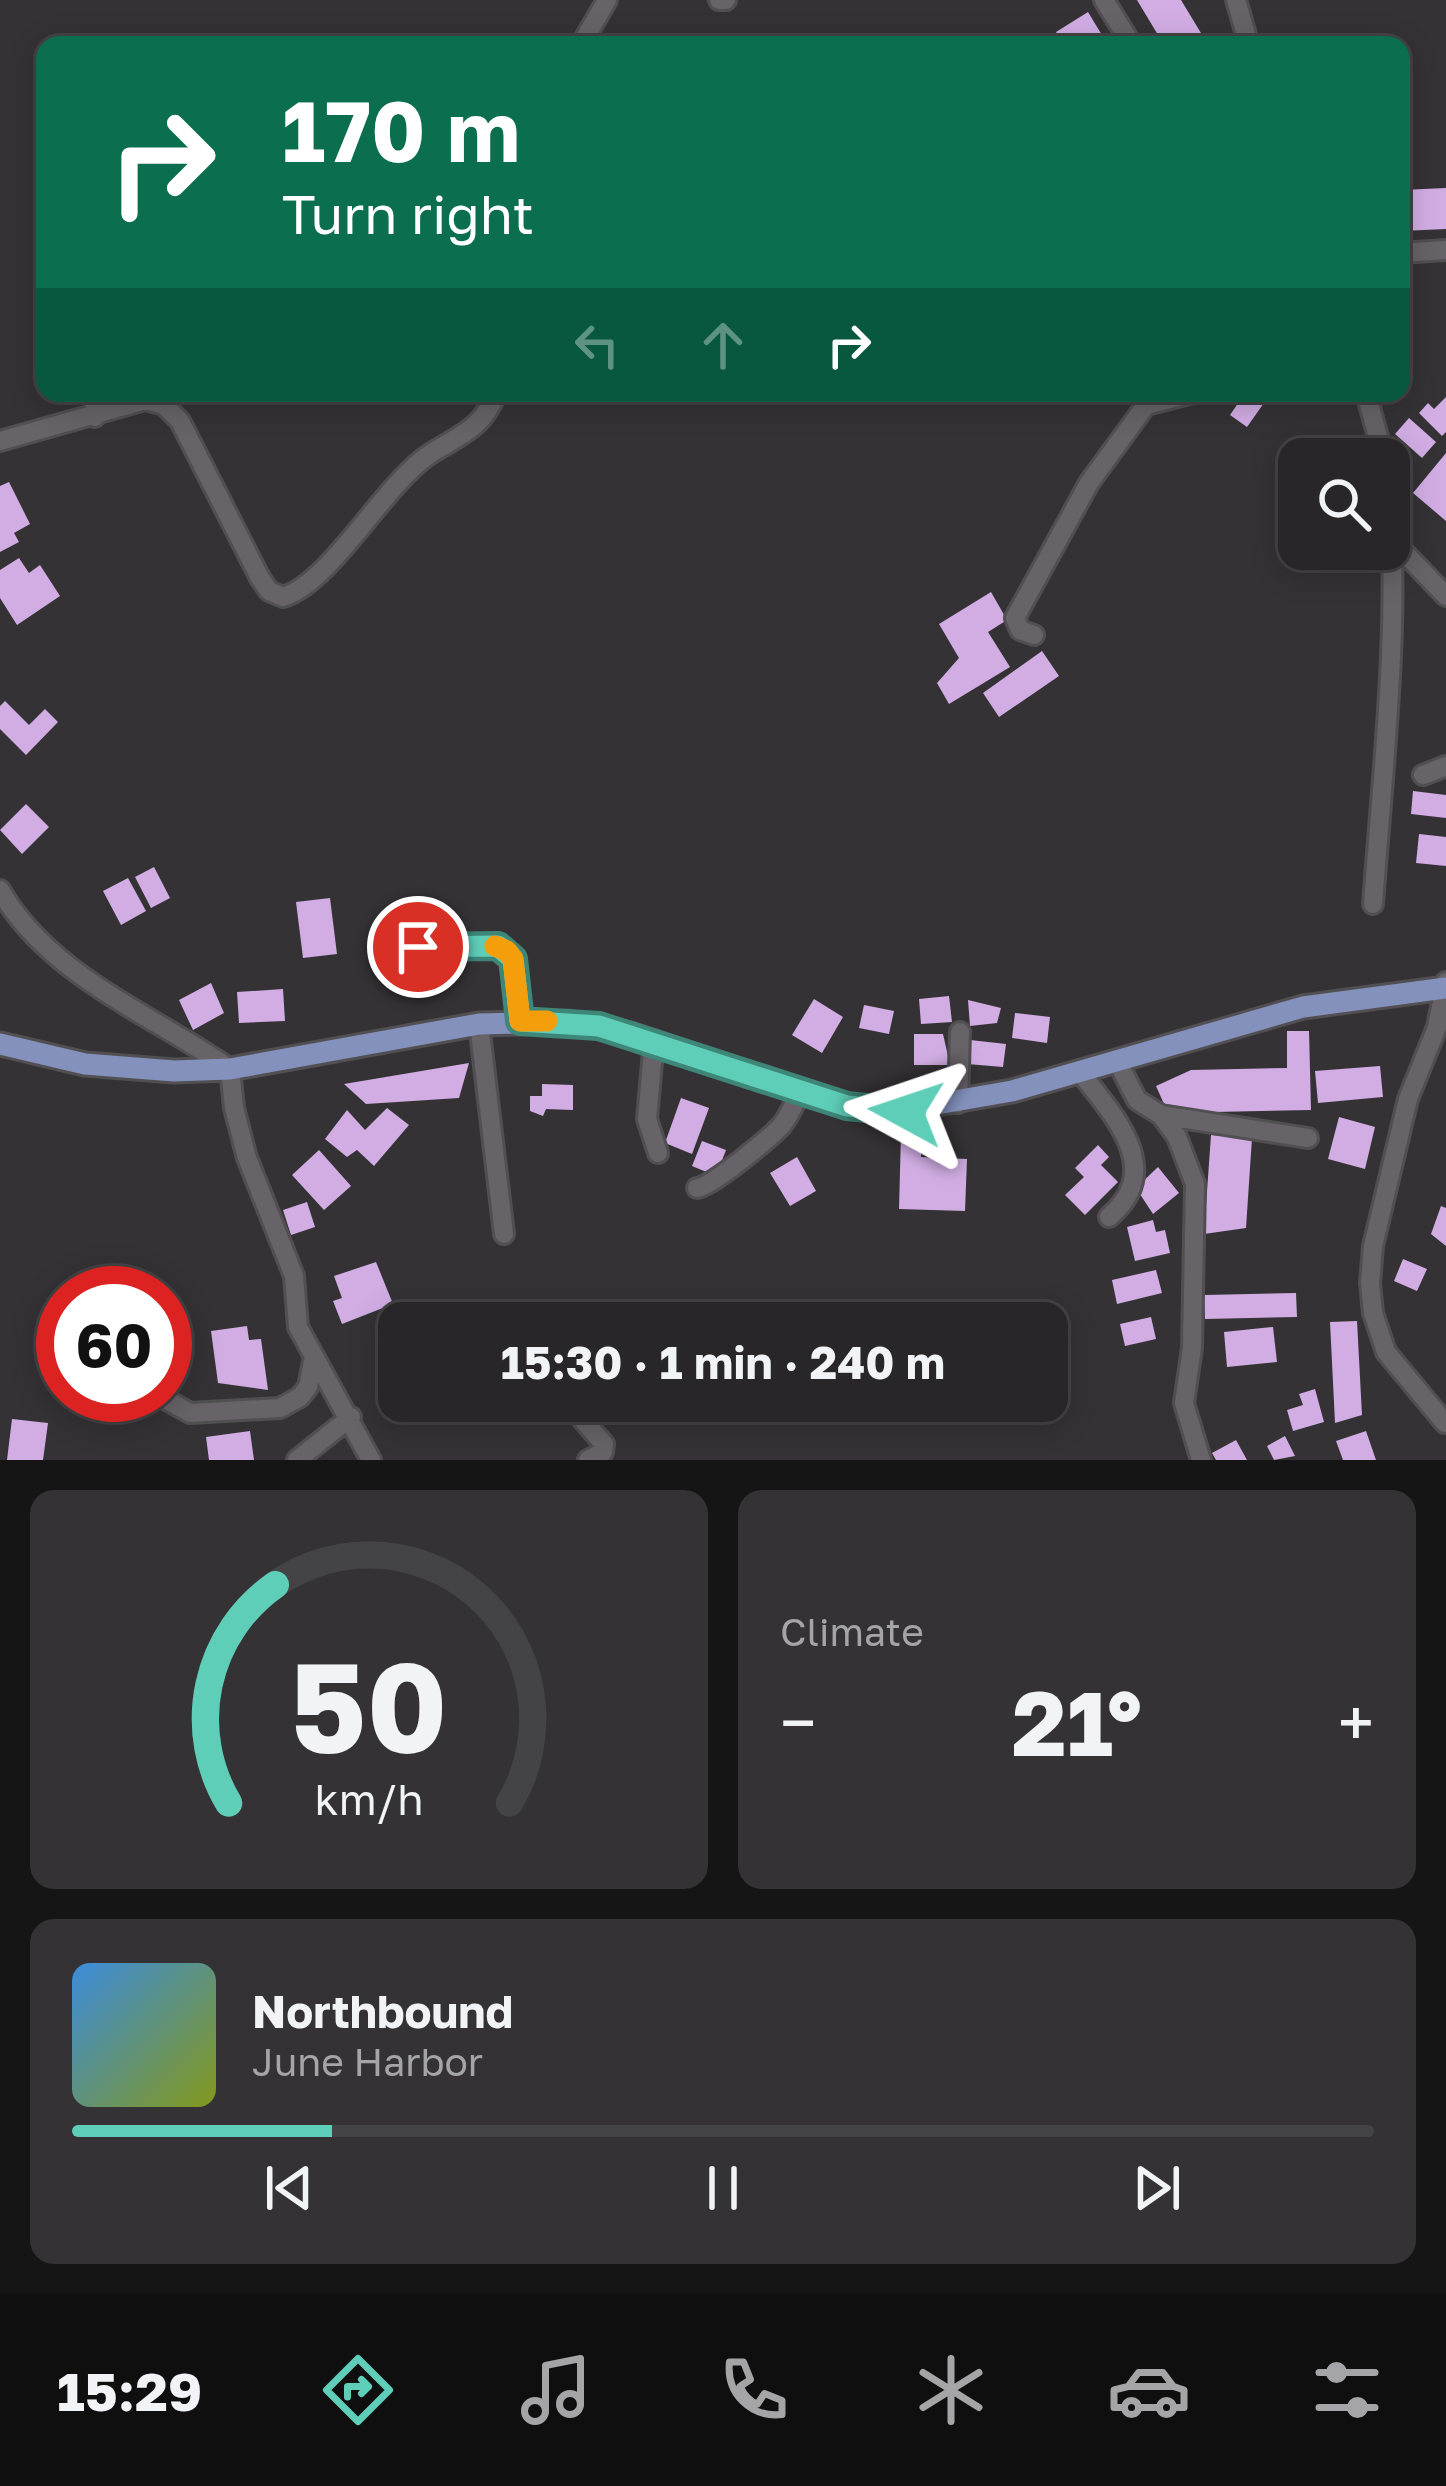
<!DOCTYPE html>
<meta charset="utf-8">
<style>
body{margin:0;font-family:"Golos Text",sans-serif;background:#343234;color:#f1f3f6;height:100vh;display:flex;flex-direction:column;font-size:45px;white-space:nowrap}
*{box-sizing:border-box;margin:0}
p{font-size:39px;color:#a5a5a8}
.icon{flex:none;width:66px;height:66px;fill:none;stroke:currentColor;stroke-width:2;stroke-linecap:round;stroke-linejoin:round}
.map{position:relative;height:1460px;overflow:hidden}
.side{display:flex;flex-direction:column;gap:30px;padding:30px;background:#161516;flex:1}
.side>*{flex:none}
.banner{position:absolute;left:36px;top:36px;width:1374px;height:366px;border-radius:24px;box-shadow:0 6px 30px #0003,0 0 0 3px #444345;background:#0b6e4f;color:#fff;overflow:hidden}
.buttons{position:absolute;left:1278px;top:438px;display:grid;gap:24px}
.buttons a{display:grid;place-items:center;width:132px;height:132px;border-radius:24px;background:#282628;box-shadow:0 6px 30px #0003,0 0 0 3px #444345;font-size:60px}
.speed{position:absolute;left:36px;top:1266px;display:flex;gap:24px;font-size:60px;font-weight:700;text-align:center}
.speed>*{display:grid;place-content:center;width:156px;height:156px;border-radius:50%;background:#282628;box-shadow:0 6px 30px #0003,0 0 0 3px #444345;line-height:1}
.speed .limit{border:18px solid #d22;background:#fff;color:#111}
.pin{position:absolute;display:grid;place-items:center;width:102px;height:102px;color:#fff;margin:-51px;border:6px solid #fff;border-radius:50%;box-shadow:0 3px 12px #0007}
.me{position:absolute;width:132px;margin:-66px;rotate:275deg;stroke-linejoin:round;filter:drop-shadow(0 0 9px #0008)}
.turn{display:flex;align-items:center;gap:42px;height:252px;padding:0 48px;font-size:54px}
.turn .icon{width:156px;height:156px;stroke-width:2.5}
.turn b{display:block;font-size:84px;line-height:102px}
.lanes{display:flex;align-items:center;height:114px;padding:0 48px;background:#0003;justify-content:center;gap:60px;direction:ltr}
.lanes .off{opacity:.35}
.big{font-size:90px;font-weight:700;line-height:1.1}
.side .tile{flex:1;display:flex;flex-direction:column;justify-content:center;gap:18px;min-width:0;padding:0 42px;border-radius:24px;background:#343234}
.side .dial{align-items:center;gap:0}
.dial svg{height:312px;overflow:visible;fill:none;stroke:#444345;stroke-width:7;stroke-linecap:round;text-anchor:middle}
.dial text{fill:#f1f3f6;stroke:none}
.song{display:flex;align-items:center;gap:36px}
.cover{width:144px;height:144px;border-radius:18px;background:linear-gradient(135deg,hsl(210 70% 55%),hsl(70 70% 35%))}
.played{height:12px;border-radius:6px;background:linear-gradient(90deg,#5eceb8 20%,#444345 20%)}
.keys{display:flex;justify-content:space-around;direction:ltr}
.heat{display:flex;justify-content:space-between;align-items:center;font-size:66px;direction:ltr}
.side .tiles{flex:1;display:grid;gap:30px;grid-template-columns:1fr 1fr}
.tile:last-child{grid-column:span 2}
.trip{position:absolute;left:378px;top:1302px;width:690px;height:120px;border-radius:24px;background:#282628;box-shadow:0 6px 30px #0003,0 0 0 3px #444345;font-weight:700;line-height:120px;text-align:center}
.tabs{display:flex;height:192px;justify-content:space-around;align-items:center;background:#100f10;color:#a5a5a8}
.tabs .icon{width:84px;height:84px}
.tabs .active{color:#5eceb8}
.tabs b{font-size:54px;color:#f1f3f6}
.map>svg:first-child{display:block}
.building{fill:#d1ade4}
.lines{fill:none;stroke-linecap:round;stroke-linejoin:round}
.minor-casing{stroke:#514f52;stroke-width:24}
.major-casing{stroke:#514f52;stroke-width:27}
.minor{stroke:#676368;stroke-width:18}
.major{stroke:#8491bc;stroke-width:21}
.route-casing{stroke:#3d8678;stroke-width:30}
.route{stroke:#5eceb8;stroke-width:21}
.slow{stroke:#f59e0b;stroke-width:21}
</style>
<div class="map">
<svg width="1446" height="1460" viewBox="0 0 1446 1460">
<rect width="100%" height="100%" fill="#353236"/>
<!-- building -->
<path class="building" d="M1137,0H1181L1204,38L1192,45H1164Z
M1088,12L1108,45H1063L1056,32Z
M1446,188V229L1401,231V190Z
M1245,393H1271L1247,427L1230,415Z
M1446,397V432L1442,436L1419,413L1428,403L1434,409Z
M1409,418L1436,442L1422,458L1395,434Z
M1446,453V521L1413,493Z
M9,482L30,524L14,533L19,542L0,552V486Z
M19,558L29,573L40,565L60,596L17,625L0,598V570Z
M991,592L1007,620L988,632L1010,667L949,704L937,683L959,658L939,624Z
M1042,651L1059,676L999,717L983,693Z
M5,701L29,725L45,709L58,722L26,755L0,729V706Z
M1413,791L1446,795V818L1411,814Z
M26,804L49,827L22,854L0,830Z
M1419,834L1446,837V866L1416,863Z
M154,867L170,898L151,908L135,877Z
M128,878L146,911L121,925L103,891Z
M330,898L337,954L303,958L296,902Z
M211,983L224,1013L193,1030L179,1000Z
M283,989L285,1021L239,1023L237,992Z
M949,996L952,1022L921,1024L919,999Z
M814,999L843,1017L822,1053L792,1035Z
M968,1000L1001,1008L997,1023L970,1026Z
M864,1005L894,1011L889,1034L859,1028Z
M1015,1013L1050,1017L1047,1043L1012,1038Z
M1287,1031H1309L1311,1110L1168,1113L1156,1086L1191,1070L1287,1068Z
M914,1034H943L950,1065H914Z
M970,1040L1006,1044L1003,1067L967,1064Z
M469,1063L459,1098L366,1104L344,1084Z
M1380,1066L1383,1097L1318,1103L1315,1071Z
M542,1084L573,1085V1110L546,1109L543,1116L530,1111V1096H542Z
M681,1098L709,1108L692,1154L665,1143Z
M387,1108L409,1125L374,1166L357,1150L347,1157L325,1139L347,1110L365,1130Z
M1339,1117L1375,1127L1365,1169L1328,1159Z
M901,1133L922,1134L921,1157L967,1159L965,1211L899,1209Z
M1211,1135L1252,1138L1246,1228L1204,1234Z
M702,1141L726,1150L716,1176L692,1166Z
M1098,1145L1109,1157L1101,1165L1118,1182L1085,1215L1065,1195L1084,1177L1075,1168Z
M319,1150L351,1186L324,1210L292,1175Z
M797,1157L816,1191L790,1206L770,1173Z
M1158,1167L1179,1193L1153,1214L1136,1188Z
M307,1202L315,1227L291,1235L283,1210Z
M1441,1206L1446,1208V1246L1431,1234Z
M1153,1220L1156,1232L1165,1230L1170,1253L1135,1261L1127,1227Z
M1403,1259L1427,1269L1417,1291L1394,1281Z
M376,1262L393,1304L342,1324L333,1301L342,1298L334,1276Z
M1156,1270L1162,1293L1117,1304L1112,1280Z
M1296,1293L1297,1317L1205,1319L1204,1295Z
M1151,1317L1156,1339L1125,1346L1120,1324Z
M1357,1321L1362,1415L1335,1423L1330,1322Z
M247,1326L249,1340L261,1339L268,1390L218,1383L211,1331Z
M1273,1327L1277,1362L1227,1367L1224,1332Z
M1315,1389L1324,1422L1293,1431L1287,1410L1303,1405L1299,1394Z
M539,1401H575L568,1425L536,1409Z
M12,1419L48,1423L43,1460H7Z
M250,1431L254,1460H209L206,1437Z
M1366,1431L1376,1460H1343L1336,1441Z
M1285,1436L1295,1456L1274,1460L1267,1446Z
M1236,1440L1247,1460H1216L1212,1453Z"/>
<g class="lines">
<defs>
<path id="minor" d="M719,0H726
M1104,0L1132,45
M1236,0L1249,45
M581,45L607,0
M1401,253L1446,250
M94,393L95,417
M1366,393L1384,459
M0,441L145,400L164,405L180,421L260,578L269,591L283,597C332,582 383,485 430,454C458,436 484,428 496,393
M1393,541L1446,596
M1034,635L1020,630L1015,618L1089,483L1146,405L1193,393
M1423,775L1446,766
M0,890C49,976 153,1015 230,1069L234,1108L247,1158L294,1276L298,1327L371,1460
M1373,904C1383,767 1400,628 1389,490
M383,947H498L513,959L521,1021
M479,1024L504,1234
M654,1040L647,1119L658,1153
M1117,1061L1137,1100L1161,1115L1177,1137L1195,1184L1192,1348L1184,1403L1201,1460
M1080,1072C1113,1115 1166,1169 1109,1217
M958,1103L960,1032
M1161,1115L1308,1138
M697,1188C711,1187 770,1138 782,1125C790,1115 795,1102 801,1090
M158,1395L190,1413L280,1408L300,1397L308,1387L314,1356
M582,1419L604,1444L603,1452L588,1460
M1445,1423L1386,1352L1373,1313L1370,1283L1373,1246L1408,1099L1437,1027L1446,982
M297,1460L351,1417"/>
<path id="major" d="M0,1044L85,1064L174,1071L230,1069L479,1024L568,1022L631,1034L847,1106L885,1113L1012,1091L1303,1007L1446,988"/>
</defs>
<!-- minor casing -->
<use href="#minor" class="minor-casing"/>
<!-- major casing -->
<use href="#major" class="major-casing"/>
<!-- minor -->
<use href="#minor" class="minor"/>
<!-- major -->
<use href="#major" class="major"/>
</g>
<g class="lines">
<defs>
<path id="route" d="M418,947L498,946L513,959L520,1021L599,1026L847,1106L906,1112"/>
</defs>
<!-- route casing -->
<use href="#route" class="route-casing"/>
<!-- route -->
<use href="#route" class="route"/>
<!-- slow -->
<path class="slow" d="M495,946L507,951L513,959L520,1021H547"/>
</g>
</svg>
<div class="buttons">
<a><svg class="icon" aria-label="search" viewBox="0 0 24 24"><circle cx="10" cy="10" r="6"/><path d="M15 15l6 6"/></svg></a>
</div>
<div class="speed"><div class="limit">60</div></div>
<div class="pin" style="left:418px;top:947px;background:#d93025"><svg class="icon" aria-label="arrive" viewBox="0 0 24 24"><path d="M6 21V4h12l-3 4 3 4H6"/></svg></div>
<svg class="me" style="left:906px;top:1112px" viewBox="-20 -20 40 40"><path d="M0-17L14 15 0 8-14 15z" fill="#5eceb8" stroke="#fff" stroke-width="4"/></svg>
<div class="trip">15:30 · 1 min · 240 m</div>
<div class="banner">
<div class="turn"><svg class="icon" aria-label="right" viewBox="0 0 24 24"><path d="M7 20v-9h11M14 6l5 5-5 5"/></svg><div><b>170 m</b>Turn right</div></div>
<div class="lanes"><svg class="icon off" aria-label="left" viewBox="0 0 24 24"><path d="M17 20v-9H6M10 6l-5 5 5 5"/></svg><svg class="icon off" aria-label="ahead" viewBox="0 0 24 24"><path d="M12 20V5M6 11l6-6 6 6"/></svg><svg class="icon" aria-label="right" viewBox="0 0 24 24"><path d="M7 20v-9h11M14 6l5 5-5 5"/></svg></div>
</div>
</div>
<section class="side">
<div class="tiles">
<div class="tile dial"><svg viewBox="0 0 100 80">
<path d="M14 69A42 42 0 1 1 86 69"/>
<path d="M14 69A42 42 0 0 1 26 13" stroke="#5eceb8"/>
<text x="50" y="56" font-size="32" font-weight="700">50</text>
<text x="50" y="72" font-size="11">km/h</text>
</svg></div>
<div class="tile"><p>Climate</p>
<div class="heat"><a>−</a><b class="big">21°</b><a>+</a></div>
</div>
<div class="tile">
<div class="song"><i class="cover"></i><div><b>Northbound</b><p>June Harbor</p></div></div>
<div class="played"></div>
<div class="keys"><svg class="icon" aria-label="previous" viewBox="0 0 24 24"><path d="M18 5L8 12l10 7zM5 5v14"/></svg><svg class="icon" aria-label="pause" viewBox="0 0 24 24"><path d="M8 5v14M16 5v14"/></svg><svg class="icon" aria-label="next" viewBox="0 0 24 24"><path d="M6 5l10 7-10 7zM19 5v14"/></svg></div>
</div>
</div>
</section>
<nav class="tabs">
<b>15:29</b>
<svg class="icon active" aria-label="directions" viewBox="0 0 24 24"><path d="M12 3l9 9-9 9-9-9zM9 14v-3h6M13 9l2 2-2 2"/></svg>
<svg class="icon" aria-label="music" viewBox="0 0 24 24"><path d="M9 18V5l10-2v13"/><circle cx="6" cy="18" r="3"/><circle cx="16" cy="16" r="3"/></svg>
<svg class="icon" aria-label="phone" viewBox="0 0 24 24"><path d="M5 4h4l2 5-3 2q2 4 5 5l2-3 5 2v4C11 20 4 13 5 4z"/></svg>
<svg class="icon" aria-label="climate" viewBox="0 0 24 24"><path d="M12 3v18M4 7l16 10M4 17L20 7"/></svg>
<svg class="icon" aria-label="car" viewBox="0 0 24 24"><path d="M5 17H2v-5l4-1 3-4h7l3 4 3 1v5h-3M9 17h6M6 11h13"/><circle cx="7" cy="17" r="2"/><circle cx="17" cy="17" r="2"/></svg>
<svg class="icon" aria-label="filters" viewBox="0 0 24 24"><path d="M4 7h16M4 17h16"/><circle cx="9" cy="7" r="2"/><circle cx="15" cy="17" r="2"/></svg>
</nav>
